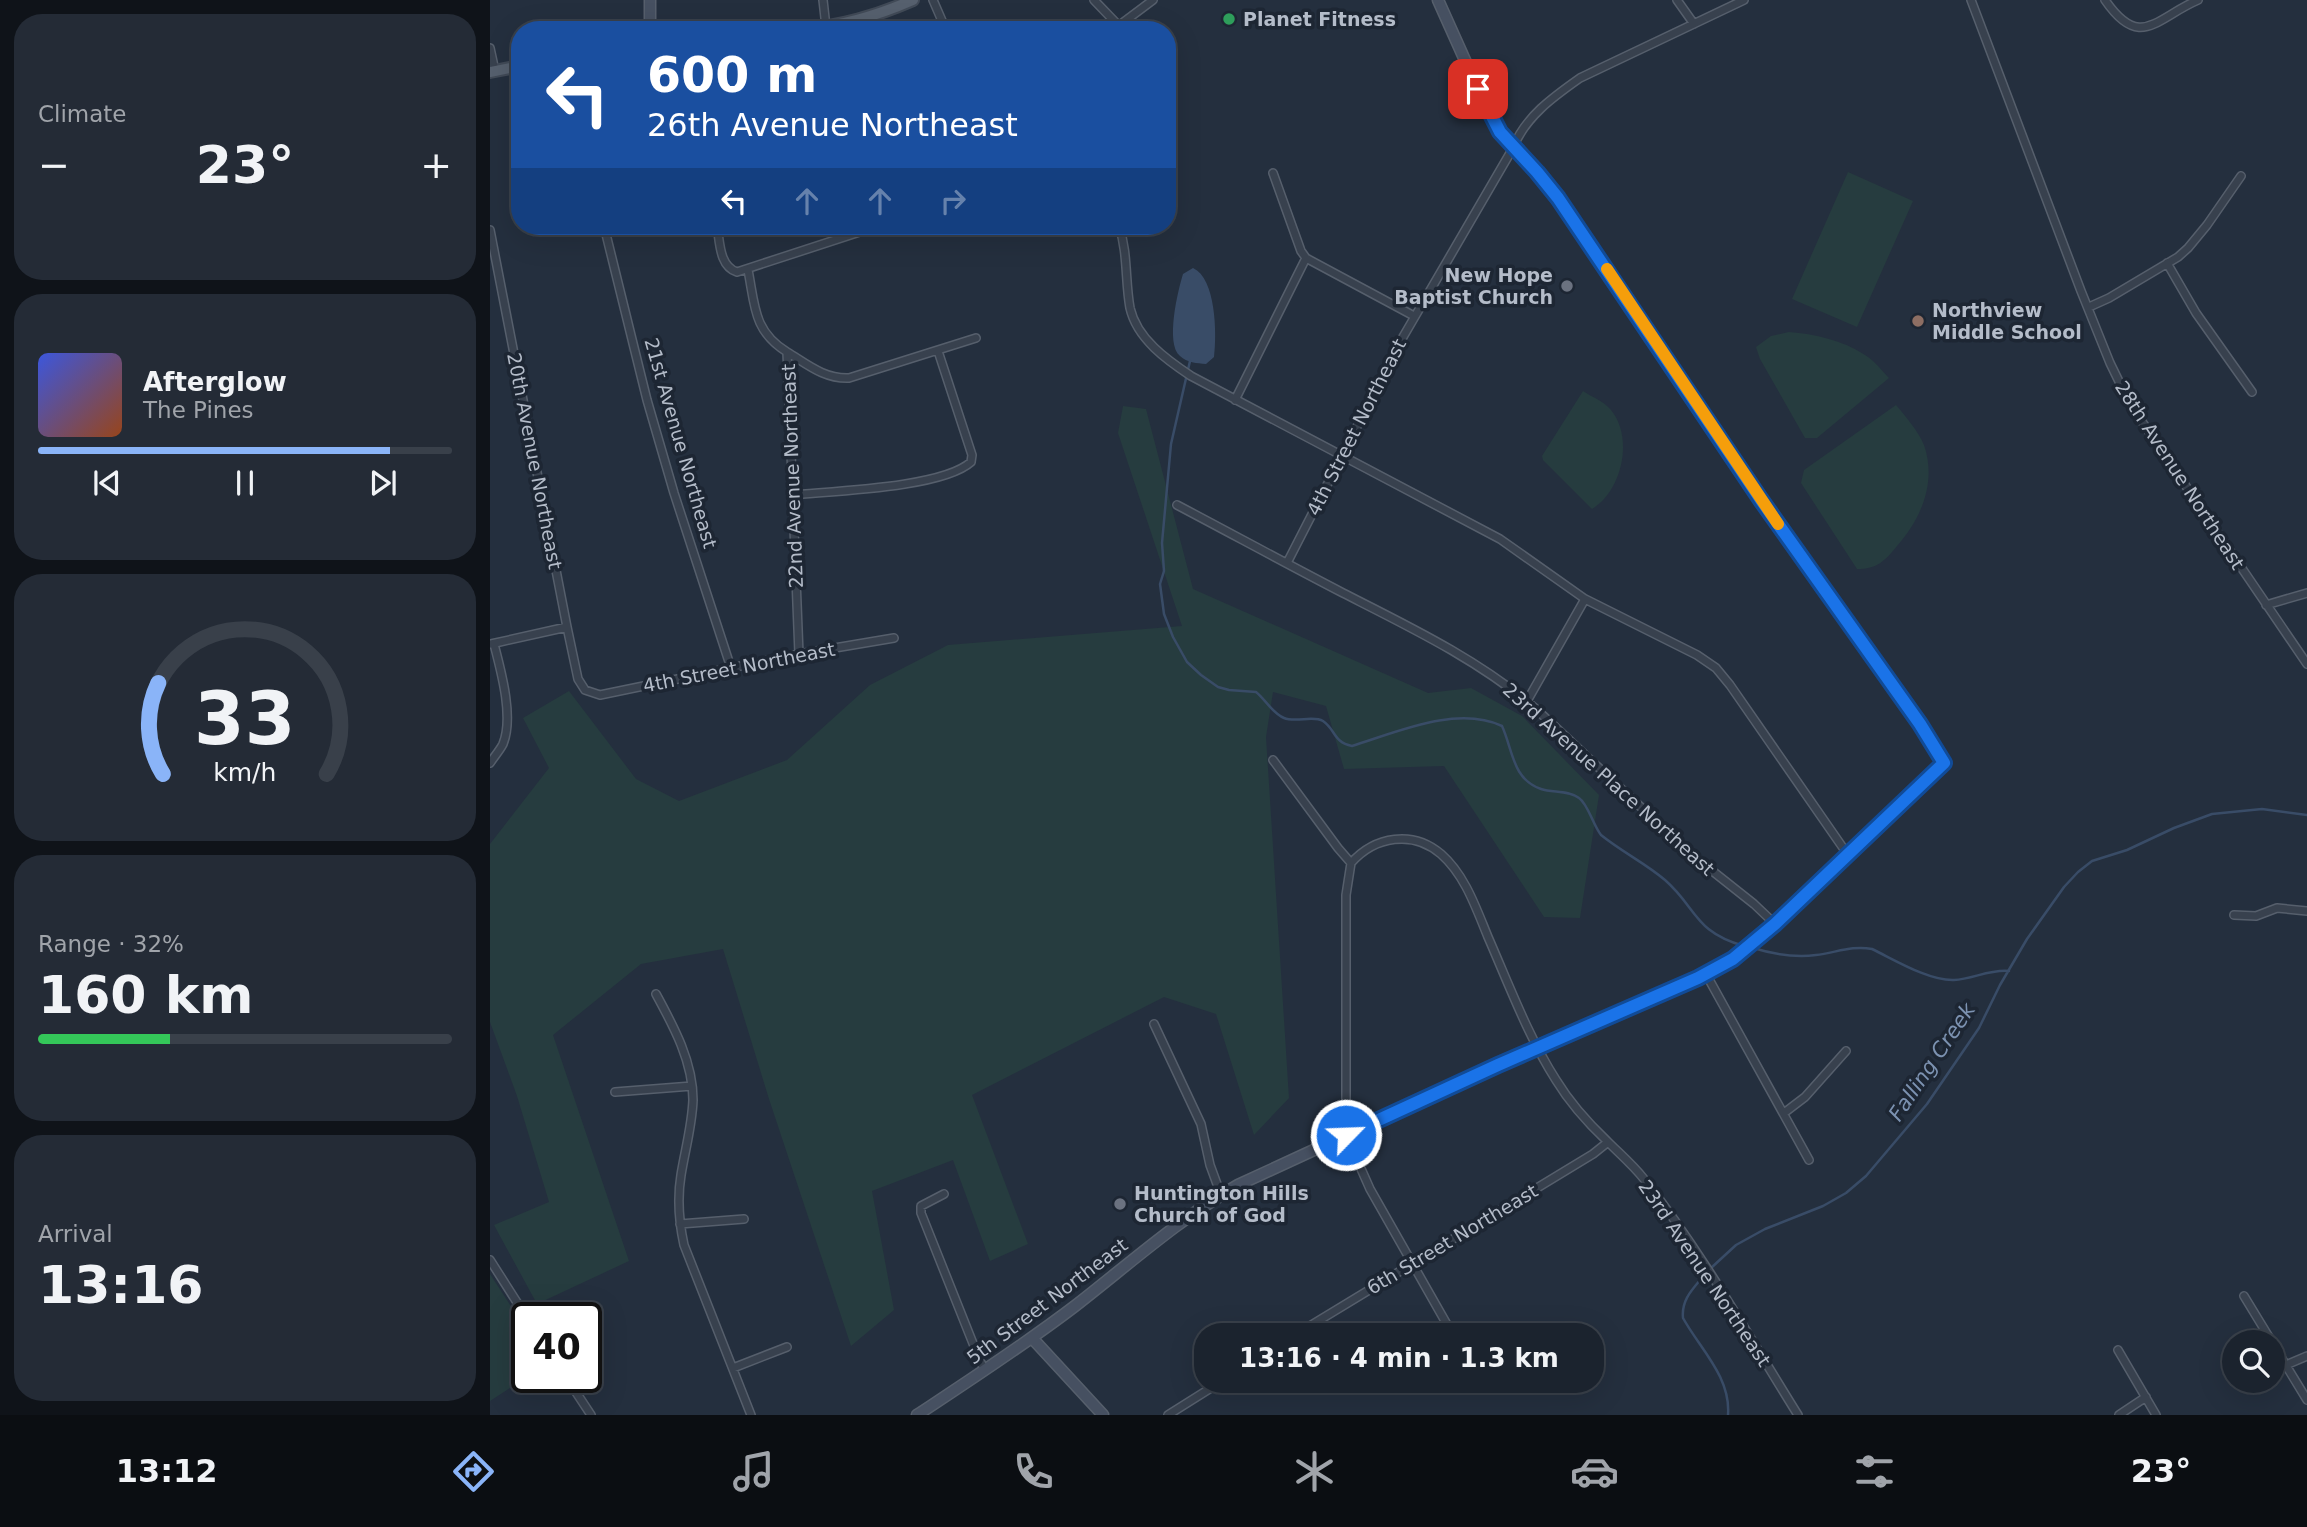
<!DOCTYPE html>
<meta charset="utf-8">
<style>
body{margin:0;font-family:"DejaVu Sans",sans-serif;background:#242b36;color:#f1f3f6;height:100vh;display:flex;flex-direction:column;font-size:26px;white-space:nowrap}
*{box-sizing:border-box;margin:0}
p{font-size:23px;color:#a0a4aa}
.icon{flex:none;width:38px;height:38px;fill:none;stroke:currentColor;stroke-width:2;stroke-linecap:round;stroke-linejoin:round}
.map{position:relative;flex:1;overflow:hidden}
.details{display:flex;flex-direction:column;gap:14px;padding:14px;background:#0f1319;width:490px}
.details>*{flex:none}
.top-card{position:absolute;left:21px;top:21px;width:665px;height:214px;border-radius:28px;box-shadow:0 7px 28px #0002,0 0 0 2px #39404a;background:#1a4fa0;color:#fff;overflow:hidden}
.fabs{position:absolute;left:1732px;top:1330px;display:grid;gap:14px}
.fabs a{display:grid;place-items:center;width:63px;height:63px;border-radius:50%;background:#1b232e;box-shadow:0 7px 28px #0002,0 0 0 2px #39404a;font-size:35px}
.speed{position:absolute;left:21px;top:1302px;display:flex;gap:14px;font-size:35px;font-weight:700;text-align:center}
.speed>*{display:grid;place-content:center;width:91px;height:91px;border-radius:50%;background:#1b232e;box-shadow:0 7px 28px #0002,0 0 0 2px #39404a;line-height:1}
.speed .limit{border:4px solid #111;border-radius:10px;background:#fff;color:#111}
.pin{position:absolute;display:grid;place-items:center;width:60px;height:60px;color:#fff;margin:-30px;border-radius:14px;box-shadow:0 4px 10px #0006}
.me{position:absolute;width:77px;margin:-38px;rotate:66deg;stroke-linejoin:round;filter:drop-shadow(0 0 5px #0008)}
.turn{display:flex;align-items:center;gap:24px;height:147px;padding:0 21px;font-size:32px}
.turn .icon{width:91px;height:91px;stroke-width:2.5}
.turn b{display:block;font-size:49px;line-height:60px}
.lanes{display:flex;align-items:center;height:66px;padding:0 21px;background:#0003;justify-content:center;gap:35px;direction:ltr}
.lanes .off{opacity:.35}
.big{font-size:52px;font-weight:700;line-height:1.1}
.details .tile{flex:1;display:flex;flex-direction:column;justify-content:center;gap:10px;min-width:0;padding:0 24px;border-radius:28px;background:#242b36}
.details .dial{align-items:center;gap:0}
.dial svg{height:182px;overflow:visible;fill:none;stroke:#39404a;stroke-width:7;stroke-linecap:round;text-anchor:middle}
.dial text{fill:#f1f3f6;stroke:none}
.song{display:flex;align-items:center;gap:21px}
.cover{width:84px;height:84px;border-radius:10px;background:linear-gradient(135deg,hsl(230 70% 55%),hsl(20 70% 35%))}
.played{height:7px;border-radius:4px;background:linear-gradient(90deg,#8ab4f8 85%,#39404a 85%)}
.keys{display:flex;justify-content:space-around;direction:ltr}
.heat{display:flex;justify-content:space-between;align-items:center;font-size:38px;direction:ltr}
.charge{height:10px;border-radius:5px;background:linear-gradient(90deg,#34c759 32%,#39404a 0)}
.trip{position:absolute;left:704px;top:1323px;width:410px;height:70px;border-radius:28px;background:#1b232e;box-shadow:0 7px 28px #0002,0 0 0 2px #39404a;font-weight:700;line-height:70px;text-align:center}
.dock{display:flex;height:112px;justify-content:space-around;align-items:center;background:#0b0e12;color:#a0a4aa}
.dock .icon{width:49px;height:49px}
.dock .current{color:#8ab4f8}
.dock b{font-size:32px;color:#f1f3f6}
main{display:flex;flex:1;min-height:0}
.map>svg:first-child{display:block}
.green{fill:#263c3f}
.water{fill:#394c67}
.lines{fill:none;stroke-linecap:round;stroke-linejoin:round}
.stream{stroke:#394c67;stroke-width:2.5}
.street-casing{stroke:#565f6c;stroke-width:10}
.secondary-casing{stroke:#565f6c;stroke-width:13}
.primary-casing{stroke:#414a57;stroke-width:14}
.street{stroke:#38414e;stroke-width:7}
.secondary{stroke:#465061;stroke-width:10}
.primary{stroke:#56606e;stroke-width:10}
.route-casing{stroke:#114b97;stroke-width:18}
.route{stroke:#1a73e8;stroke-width:12}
.slow{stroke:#f59e0b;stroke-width:12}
.leisure-dot{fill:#2e9e5b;stroke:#1d2633;stroke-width:2.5}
.worship-dot{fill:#6b7280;stroke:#1d2633;stroke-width:2.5}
.education-dot{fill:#8d6e63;stroke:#1d2633;stroke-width:2.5}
.labels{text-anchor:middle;stroke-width:7;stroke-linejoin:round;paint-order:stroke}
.poi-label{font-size:19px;font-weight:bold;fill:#b4bcc9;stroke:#1d2633;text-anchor:start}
.street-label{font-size:19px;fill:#b4bcc9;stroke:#1d2633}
.water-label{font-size:21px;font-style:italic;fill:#7c92b1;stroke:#1d2633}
</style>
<main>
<section class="details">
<div class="tile"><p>Climate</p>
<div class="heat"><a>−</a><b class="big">23°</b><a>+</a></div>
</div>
<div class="tile">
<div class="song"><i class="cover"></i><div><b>Afterglow</b><p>The Pines</p></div></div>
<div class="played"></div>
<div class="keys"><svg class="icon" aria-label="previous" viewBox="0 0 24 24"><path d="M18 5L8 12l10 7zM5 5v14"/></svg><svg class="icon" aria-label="pause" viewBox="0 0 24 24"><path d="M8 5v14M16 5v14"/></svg><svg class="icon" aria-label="next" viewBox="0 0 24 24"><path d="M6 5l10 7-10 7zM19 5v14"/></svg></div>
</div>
<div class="tile dial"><svg viewBox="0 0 100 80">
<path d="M14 69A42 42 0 1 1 86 69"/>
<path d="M14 69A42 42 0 0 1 12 29" stroke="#8ab4f8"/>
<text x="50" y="56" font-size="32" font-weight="700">33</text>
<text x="50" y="72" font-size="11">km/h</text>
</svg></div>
<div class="tile"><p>Range · 32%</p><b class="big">160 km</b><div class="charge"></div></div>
<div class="tile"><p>Arrival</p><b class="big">13:16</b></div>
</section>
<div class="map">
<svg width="1817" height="1415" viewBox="0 0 1817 1415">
<rect width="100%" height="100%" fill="#242f3e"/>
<!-- green -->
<path class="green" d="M1358,172L1423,201L1367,327L1302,299Z
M1299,332C1325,334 1352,340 1375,355C1384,360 1392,371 1399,378L1327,438H1315L1270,359L1266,347L1281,336Z
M1093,391C1102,397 1115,402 1121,410C1144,438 1132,491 1102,509L1053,460L1052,456Z
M1406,405C1416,417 1428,431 1434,445C1447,482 1431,519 1407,546C1395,561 1387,569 1367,569L1311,483L1314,470Z
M633,406L656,409L703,589L938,693L981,688L1032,716L1109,795L1090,918L1054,917L954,766L854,769L836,706L783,692L776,737L799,1098L764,1135L726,1014L674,997L482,1095L538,1244L500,1261L463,1160L382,1191L404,1310L361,1346L279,1099L233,949L151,964L63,1035L139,1261L47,1304L4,1225L59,1202L27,1096L0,1022V844L59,768L33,718L79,691L146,779L189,801L297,760L380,685L458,645L692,626L628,433Z
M0,1274L37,1331V1377L0,1401Z"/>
<!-- water -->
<path class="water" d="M703,268C726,278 727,334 724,357L716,364C707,363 697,363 690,356C675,344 688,290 693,274Z"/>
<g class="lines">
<!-- stream -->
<path class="stream" d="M700,361L681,444L672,543L674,571L670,584L674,614L683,637L697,662L711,675L728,687L739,690L766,692C776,700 782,713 794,718C806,723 823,715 833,721C846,730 843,742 862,746C907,732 967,705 1012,726C1023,750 1022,779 1051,789C1063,793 1078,790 1089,798C1098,804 1103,825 1111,835C1132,852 1155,863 1175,880C1207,908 1204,932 1254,946
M1263,948C1283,954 1305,958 1326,955C1345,953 1362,945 1382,949C1405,960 1439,981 1464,980C1483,979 1500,969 1519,971
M1221,1268L1246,1245L1275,1229L1333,1206L1356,1193L1376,1176L1437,1104L1489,1028L1510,985L1537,939L1574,887L1588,872L1602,861L1637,850L1684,828L1722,814L1772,809L1817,815
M1216,1273C1205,1287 1191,1298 1193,1318C1210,1349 1241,1377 1238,1415"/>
<defs>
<path id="street" d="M333,0L336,27
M443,0L456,30
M604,0L628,25
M1187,0L1204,24
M1481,0L1591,291L1620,363L1640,404L1817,664
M1615,0C1650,51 1666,18 1708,0
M623,30L663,0
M0,48L5,71
M783,173L811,251L816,258L924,316
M114,226L157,400L184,493L241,668
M227,226C230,242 229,266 247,272L388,226
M629,226C638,253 635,280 640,308C647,339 677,360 701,376L1010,539L1095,599L1207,655L1226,668L1240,685L1358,855
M0,230L77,627L88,679L95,690L110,695L309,654L404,638
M1677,263L1706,313L1762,392
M258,270C265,305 263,331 297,352L309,654
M1599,307L1619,298L1688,257L1698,248L1717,225L1751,176
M297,352C317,364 334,379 359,378L486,338
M745,400L816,258
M302,495C342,491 452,488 481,462L482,455L448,351
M687,505C742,534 797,564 853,593C920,627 989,660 1046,709L1201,854L1264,904L1285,924
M797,563L913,337L1023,148C1035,117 1063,97 1090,78L1254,0
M1776,605L1817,593
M1,644L77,627
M1037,701L1095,599
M783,760L848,848L861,863L856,895V1135L880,1189L963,1335
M0,763C4,757 10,750 13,744C24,717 11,671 4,644
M861,863C885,836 923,830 951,854C975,875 986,908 998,937C1019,985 1038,1036 1066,1080C1080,1103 1098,1123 1117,1141C1130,1154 1143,1165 1154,1179C1212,1253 1258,1335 1308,1415
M1744,915L1766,916L1787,908L1817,911
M1216,974L1319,1160
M166,994C184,1027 203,1062 203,1100C202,1126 195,1150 191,1175C187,1199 189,1222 194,1245L261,1415
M664,1024L711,1124L720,1165L731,1195
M125,1092L202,1086
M1294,1113L1315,1097L1356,1051
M454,1194L431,1206V1213L490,1361L495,1370
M190,1224L254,1219
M0,1260L37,1318
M1754,1296L1782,1342
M805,1335L1103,1154L1118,1142
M1783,1344L1817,1400
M1628,1350L1666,1415
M1796,1365L1817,1356
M243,1368L297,1347
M76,1377L101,1415
M678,1415L732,1381
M1629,1415L1656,1397"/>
<path id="secondary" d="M160,0V30
M542,1338L613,1415
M427,1415C480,1380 534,1345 585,1306C639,1264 689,1219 748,1185L1008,1065L1147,1006L1226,969L1260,945L1285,924L1454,763L1430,724L1271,501L1068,198L1047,172L1010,132L996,107L948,0"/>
<path id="primary" d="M311,30C353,25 384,17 423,0
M0,72L30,66"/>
</defs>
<!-- street casing -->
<use href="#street" class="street-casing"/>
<!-- secondary casing -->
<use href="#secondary" class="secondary-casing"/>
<!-- primary casing -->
<use href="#primary" class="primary-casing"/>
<!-- street -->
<use href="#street" class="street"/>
<!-- secondary -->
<use href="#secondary" class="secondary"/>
<!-- primary -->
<use href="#primary" class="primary"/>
</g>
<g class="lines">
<defs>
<path id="route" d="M856,1135L1008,1065L1208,978L1243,959L1285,924L1454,763L1430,724L1271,500L1068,198L1047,172L1010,132L988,89"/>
</defs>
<!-- route casing -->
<use href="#route" class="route-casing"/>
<!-- route -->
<use href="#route" class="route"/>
<!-- slow -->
<path class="slow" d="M1117,269L1288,524"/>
</g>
<!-- markers -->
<circle class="leisure-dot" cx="739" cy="19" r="7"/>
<g class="worship-dot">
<circle cx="1077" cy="286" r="7"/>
<circle cx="630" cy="1204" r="7"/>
</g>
<circle class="education-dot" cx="1428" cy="321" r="7"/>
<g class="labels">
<!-- poi labels -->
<g class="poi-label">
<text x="753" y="26">Planet Fitness</text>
<text x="1063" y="282" text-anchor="end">New Hope<tspan x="1063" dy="22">Baptist Church</tspan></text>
<text x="1442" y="317">Northview<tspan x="1442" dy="22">Middle School</tspan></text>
<text x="644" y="1200">Huntington Hills<tspan x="644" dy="22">Church of God</tspan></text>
</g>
<!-- street labels -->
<g class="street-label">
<text transform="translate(866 427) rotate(-63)" y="7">4th Street Northeast</text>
<text transform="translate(191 443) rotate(74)" y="7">21st Avenue Northeast</text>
<text transform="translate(45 461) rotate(79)" y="7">20th Avenue Northeast</text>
<text transform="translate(1690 475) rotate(57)" y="7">28th Avenue Northeast</text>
<text transform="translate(302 476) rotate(-92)" y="7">22nd Avenue Northeast</text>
<text transform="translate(249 667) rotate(-11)" y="7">4th Street Northeast</text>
<text transform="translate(1119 779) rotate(42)" y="7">23rd Avenue Place Northeast</text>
<text transform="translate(962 1239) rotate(-31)" y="7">6th Street Northeast</text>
<text transform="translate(1215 1273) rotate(56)" y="7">23rd Avenue Northeast</text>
<text transform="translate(557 1301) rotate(-37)" y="7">5th Street Northeast</text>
</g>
<!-- water labels -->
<g class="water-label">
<text transform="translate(1442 1062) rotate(-56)" y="7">Falling Creek</text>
</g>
</g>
</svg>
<div class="fabs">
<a><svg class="icon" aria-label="search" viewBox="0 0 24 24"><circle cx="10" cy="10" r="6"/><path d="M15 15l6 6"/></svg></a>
</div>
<div class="speed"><div class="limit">40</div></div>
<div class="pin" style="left:988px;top:89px;background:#d93025"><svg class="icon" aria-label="arrive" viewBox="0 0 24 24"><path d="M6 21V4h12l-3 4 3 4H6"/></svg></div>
<svg class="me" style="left:856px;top:1135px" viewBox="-20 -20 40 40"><circle r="17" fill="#1a73e8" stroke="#fff" stroke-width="3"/><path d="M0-11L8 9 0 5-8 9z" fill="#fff"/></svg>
<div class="trip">13:16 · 4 min · 1.3 km</div>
<div class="top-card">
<div class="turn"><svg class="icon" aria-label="left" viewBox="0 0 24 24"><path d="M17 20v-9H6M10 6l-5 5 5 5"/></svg><div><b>600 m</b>26th Avenue Northeast</div></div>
<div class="lanes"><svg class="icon" aria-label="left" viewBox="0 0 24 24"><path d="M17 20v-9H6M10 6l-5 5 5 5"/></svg><svg class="icon off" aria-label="ahead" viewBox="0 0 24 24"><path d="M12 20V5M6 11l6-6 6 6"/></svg><svg class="icon off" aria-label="ahead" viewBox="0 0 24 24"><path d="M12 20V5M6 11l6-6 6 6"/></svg><svg class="icon off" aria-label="right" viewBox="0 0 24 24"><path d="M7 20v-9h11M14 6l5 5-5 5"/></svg></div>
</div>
</div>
</main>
<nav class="dock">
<b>13:12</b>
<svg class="icon current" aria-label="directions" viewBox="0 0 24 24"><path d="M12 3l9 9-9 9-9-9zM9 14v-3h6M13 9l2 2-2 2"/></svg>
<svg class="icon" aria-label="music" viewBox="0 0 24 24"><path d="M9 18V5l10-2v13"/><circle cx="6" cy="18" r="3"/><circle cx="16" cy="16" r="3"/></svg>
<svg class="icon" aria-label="phone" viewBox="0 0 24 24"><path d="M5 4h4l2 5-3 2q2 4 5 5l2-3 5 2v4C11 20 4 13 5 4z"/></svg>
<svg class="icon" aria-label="climate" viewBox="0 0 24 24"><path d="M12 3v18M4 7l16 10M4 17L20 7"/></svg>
<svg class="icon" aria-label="car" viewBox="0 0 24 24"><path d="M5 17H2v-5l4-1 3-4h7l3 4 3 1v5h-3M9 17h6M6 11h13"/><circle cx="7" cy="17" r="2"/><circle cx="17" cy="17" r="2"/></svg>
<svg class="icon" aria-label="filters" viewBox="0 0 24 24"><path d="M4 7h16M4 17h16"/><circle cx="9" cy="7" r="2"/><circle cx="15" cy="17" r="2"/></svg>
<b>23°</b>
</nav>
